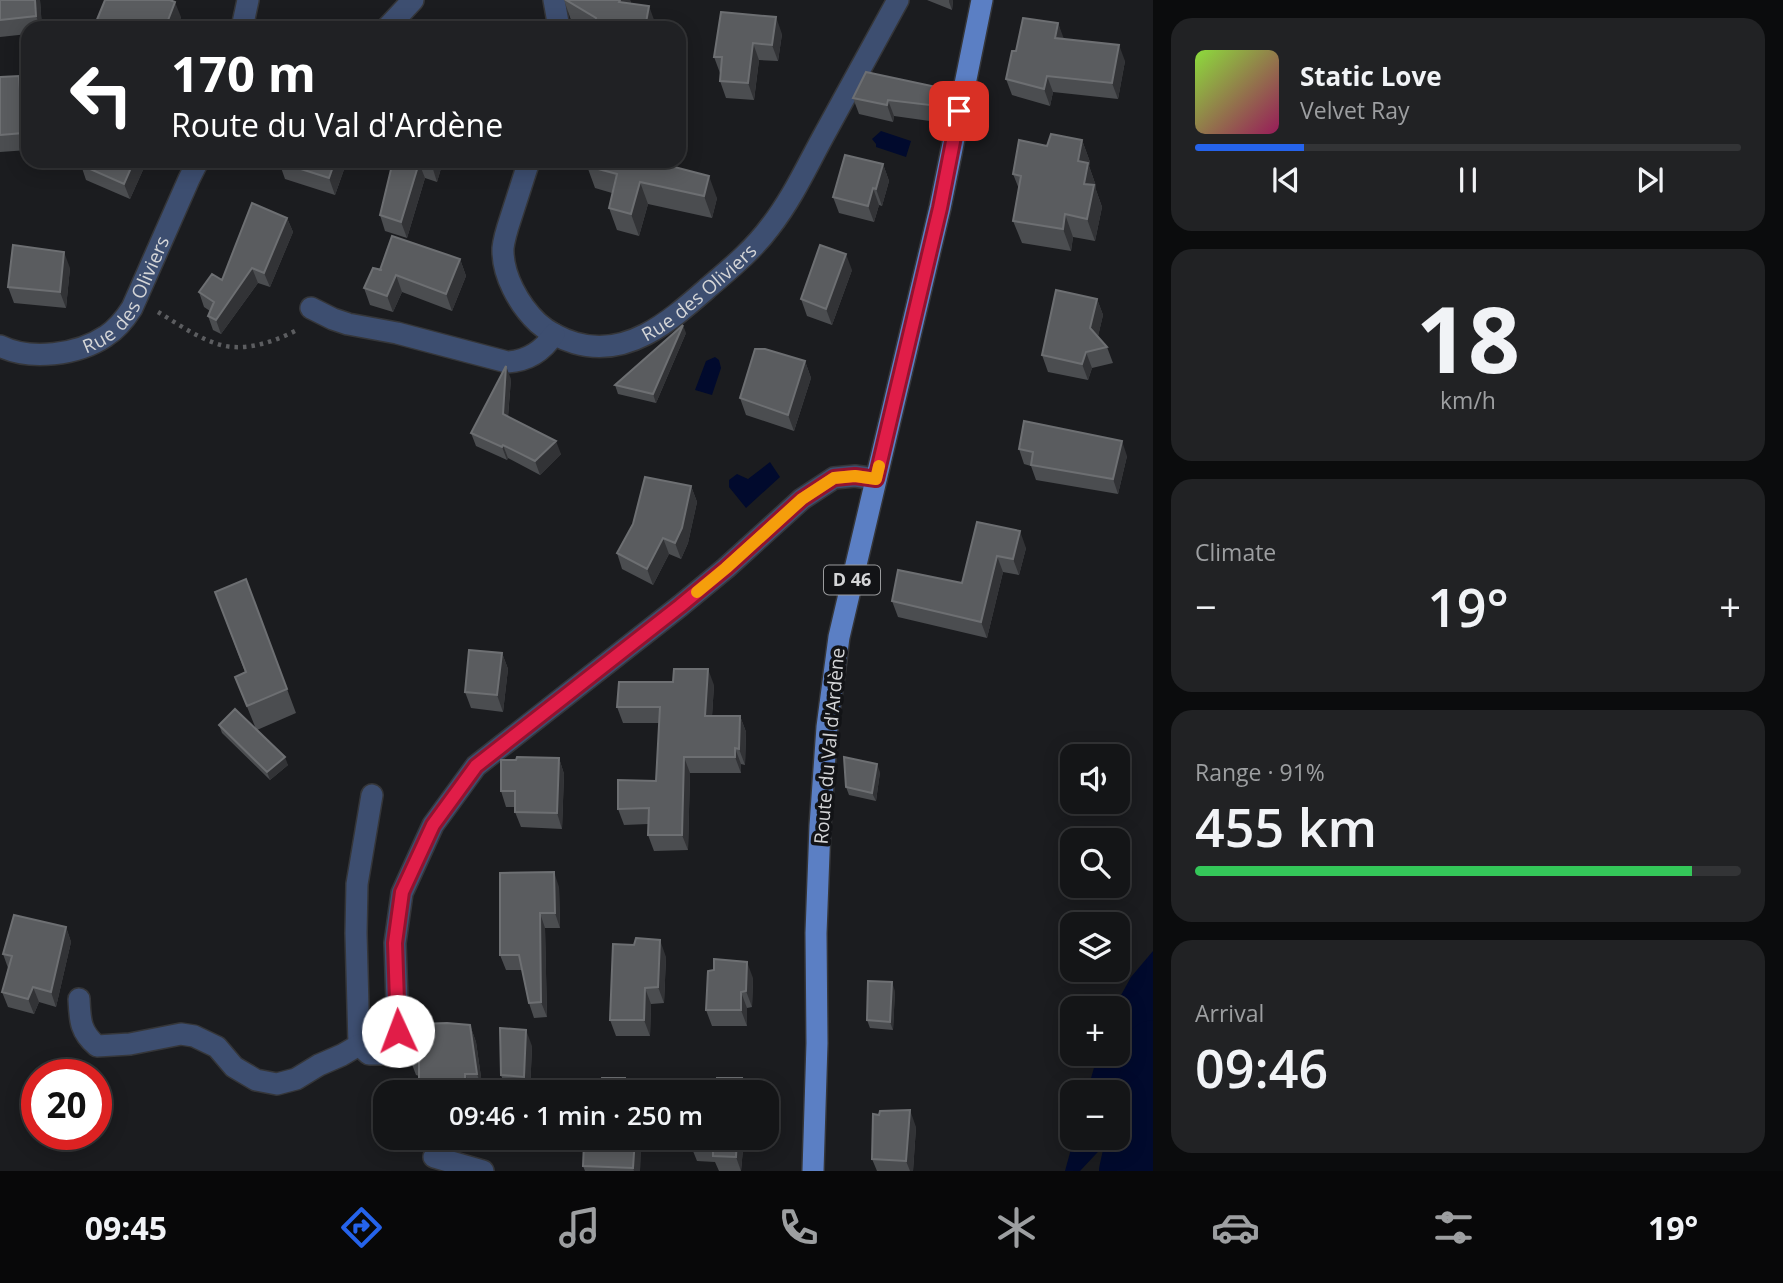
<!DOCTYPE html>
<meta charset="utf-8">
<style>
body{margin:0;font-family:"Open Sans",sans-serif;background:#212224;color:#f1f3f6;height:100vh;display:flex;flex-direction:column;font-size:26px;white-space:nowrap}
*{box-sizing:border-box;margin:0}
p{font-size:23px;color:#9d9fa1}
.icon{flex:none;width:38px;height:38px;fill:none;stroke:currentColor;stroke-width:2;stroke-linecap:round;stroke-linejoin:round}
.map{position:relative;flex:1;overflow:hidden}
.side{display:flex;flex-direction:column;gap:18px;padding:18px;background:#0b0c0d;width:630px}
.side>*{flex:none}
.banner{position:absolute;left:21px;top:21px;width:665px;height:147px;border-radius:21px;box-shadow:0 4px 18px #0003,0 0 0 2px #333436;background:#202124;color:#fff;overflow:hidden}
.controls{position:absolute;left:1060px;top:744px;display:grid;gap:14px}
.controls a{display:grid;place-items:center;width:70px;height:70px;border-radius:14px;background:#141517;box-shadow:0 4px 18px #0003,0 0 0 2px #333436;font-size:35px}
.speed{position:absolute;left:21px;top:1059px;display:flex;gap:14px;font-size:35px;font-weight:700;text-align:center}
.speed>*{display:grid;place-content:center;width:91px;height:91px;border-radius:50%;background:#141517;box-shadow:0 4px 18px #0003,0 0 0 2px #333436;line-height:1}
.speed .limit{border:10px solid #d22;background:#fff;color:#111}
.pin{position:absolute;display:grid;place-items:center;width:60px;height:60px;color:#fff;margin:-30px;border-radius:14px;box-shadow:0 4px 10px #0006}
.me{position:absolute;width:77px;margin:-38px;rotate:358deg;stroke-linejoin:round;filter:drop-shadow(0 0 5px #0008)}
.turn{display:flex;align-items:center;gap:24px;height:147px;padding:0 35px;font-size:32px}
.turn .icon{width:91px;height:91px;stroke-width:2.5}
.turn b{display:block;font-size:49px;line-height:60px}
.big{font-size:52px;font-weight:600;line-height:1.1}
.side .card{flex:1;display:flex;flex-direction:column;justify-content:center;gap:10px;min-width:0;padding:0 24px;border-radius:21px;background:#212224}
.side .dial{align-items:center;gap:0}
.dial b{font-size:91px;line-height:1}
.song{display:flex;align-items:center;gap:21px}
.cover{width:84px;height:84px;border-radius:10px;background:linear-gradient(135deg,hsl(90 70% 55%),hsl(330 70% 35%))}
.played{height:7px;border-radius:4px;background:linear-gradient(90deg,#2563eb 20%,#333436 20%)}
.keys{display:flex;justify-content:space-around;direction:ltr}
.heat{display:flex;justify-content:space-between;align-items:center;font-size:38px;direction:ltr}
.charge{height:10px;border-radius:5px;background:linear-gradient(90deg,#34c759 91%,#333436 0)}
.trip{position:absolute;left:373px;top:1080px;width:406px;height:70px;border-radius:21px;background:#141517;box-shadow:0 4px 18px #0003,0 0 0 2px #333436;font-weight:600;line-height:70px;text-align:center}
.tab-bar{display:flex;height:112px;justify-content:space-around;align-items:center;background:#080809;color:#9d9fa1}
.tab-bar .icon{width:49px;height:49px}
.tab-bar .selected{color:#2563eb}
.tab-bar b{font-size:32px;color:#f1f3f6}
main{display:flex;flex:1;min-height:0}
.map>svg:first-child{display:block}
.water{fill:#010a2d}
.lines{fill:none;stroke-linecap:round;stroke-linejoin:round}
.river{stroke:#010a2d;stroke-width:54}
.minor-casing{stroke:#353639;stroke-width:24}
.major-casing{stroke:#353639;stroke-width:24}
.path{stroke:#5c5d60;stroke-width:4.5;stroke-dasharray:3.5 5;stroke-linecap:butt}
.minor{stroke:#3d4e70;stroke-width:21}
.major{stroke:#5b7fc4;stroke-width:21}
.wall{fill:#4b4d50}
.shaded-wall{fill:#323336}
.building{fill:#5a5c5f;stroke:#6d6f72;stroke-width:2}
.route-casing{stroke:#92132f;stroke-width:18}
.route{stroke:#e11d48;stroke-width:12}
.slow{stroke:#f59e0b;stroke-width:12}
.labels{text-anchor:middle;stroke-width:7;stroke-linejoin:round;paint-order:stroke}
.shield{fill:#121316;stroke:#9a9b9d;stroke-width:2}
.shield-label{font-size:18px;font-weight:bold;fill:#d4d5d7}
.street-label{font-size:19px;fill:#d4d5d7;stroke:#121316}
</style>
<main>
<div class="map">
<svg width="1153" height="1171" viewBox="0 0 1153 1171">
<rect width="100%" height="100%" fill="#1b1c1f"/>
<!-- water -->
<path class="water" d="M881,131L911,141L906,157L876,147V144L872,139Z
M715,357L719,360L721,368L712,395L695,390L706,361Z
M770,462L780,477L746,508L729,487V480L737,474L748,479Z
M1153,951V1105L1118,1129V1092H1087L1098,1054H1118V1008H1114L1131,977Z
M1074,1138H1111L1080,1171H1065Z"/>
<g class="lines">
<!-- river -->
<path class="river" d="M1126,1171L1153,1047"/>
<defs>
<g id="minor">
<path d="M554,0L559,28"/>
<path d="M242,28L248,0"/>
<path d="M387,28L413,0"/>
<path id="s1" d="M529,161C523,180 517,198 511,217C508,226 504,238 503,248C502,275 519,305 538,323C548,332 562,339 575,343C629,359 672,319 710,286C731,268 753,250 770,227C792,199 807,166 824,135C849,90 873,45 898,0"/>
<path d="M311,308L333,319L348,324L397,333L507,362C528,361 543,351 554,334"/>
<path id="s2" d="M0,346C30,361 78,355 106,336C117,329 125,319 132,308L189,179L198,161"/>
<path d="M372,795L357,884L356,933L359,1045L369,1054H382L395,1045L398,1031L395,943L402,893L433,825L476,766L680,606L726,568L802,499L834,478L855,476L876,479"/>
<path d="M79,999C80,1020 80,1032 97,1046L130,1044L181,1034L194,1036L217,1047L234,1067L256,1080L277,1084L296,1079L319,1065L342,1055L359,1045"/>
<path d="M434,1157L483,1171"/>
</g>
<path id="major" d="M813,1171L817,1043L816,933L820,826L827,727L839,637L940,208L982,0"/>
</defs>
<!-- minor casing -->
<use href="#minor" class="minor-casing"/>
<!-- major casing -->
<use href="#major" class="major-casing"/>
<!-- path -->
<path class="path" d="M158,312C178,324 199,339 221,345C246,352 276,341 299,329"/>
<!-- minor -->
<use href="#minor" class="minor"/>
<!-- major -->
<use href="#major" class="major"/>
</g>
<!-- wall -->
<path class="wall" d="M0,0H40L42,28H28V34L0,37Z
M564,0H630L631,3L657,28H584L571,20Z
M927,0H953L952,10Z
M181,17L177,28H99L96,22Z
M1058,23L1063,39L1125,61L1118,99L1053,92L1050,106L1012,95L1006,79Z
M782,34L778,61L759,60L754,100L726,98L720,81V73L714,57Z
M866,72L947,105L944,123L894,116L893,122L859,114L853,98Z
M0,77L25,92L28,150L0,152Z
M1082,140L1090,162L1089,166L1096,186V190L1102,207L1095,241L1073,237L1071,251L1022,243L1013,221L1019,189L1013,174L1047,146Z
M147,161L130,199L86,180L81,165Z
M347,161L335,195L285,179L279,162Z
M393,161H446L445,165H442L437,182L425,178L407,238L385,231L380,215Z
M581,161H673L672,166L717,198L712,218L648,204L639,236L617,230L609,208L612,193L595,188L587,166L588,163Z
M883,164L889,181L882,206L879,205L874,222L839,213L833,197Z
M287,218L293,232L270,287L258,283L221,334L213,330L208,316L210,311L204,307L199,292L222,280Z
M460,259L466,276L452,311L402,292L393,312L370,305L364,288L380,270Z
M70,268L66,308L14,303L8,287Z
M852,270L832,325L807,316L801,299Z
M1097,299L1103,315L1098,336L1107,347L1113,363L1092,368L1088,380L1048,372L1042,355Z
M686,333L656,403L618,394L615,385Z
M805,361L811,378L794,431L746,415L740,398Z
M511,379L508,417L561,454L540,475L508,458L507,460L476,446L471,433Z
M1019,449L1127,456L1118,494L1036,480L1031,466L1024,464Z
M691,486L697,502L688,543L681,559L669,554L653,585L622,569L617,553Z
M977,522L1026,548L1019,575L1003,572L987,638L898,617L892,601L962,583Z
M246,579L296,713L257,730L288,765L270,780L222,733L219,725L256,729L235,677L245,672L215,592Z
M502,653L508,669L503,712L471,708L465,692Z
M714,685L712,716H740L746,732L745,765L741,764V773H690L688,850L654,851L648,835V824L624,825L618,809L656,781L659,723H623L617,707Z
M559,758L564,774L562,829L521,827L515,812V807H506L501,791Z
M880,772L876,801L849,795L846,787Z
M559,887L560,928H545L547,1017L534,1018L529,1003L522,970H506L500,955Z
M66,927L71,942L56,1007L39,1002L34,1014L8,1007L2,992L8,968L3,954Z
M634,945L666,957L664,1003L651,1004L650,1036H616L610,1020Z
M753,978L752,1007L747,1008V1026H712L706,1010Z
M895,991L893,1030L870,1028L867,1020Z
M470,1025L476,1042L483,1091L471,1090V1092H420L419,1089V1076L416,1075L410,1059L419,1037Z
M532,1046L530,1092H507L501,1075Z
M879,1115L916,1127L913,1171H877L872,1159Z
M430,1138H461V1146L433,1144Z
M595,1138H641L640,1171H585L583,1166L595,1143Z
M692,1138H744L741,1171H719L715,1162L697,1161L691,1146Z"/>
<!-- shaded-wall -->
<path class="shaded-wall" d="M35,0H40L42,28H41L36,16Z
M620,0H630L632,5L619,2Z
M949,0H953L952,10L949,2Z
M175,2L181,17L177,28H165Z
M649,6L657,28H645Z
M776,17L782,34L778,61L772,45Z
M1058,23L1064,39L1055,38Z
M753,43L759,60L754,100L748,83Z
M1119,45L1125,61L1118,99L1112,83Z
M19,76L25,92L28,148L23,133Z
M1047,76L1053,92L1050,106L1044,89Z
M941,88L947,105L944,123L938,106Z
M888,100L894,116L893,122L887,105Z
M679,105L684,118L679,137Z
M1082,140L1090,162L1089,166L1096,186V190L1102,207L1095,241L1087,219L1084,184L1078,161Z
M134,161H147L130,199L124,184Z
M335,161H347L335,195L329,178Z
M433,161H440L442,165L437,182L432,166Z
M659,161H673L667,185L659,163Z
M419,163L425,178L407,238L401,222Z
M883,164L889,181L882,206L876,189Z
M709,176L717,198L712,218L704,196Z
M640,182L648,204L639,236L631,214Z
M873,188L879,205L874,222L868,206Z
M1065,214L1073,237L1071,251L1063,229Z
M287,218L293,232L270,287L264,273Z
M64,252L70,268L66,308L60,292Z
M846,254L852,270L832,325L826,309Z
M460,259L466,276L452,311L446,294Z
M252,268L258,283L221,334L216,320Z
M396,275L402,292L393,312L387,296Z
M1097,299L1103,315L1096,345L1090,328Z
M683,325L686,333L656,403L653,394Z
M1086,352L1092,368L1088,380L1082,364Z
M805,361L811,378L794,431L788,415Z
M506,366L511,379L507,427L503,414Z
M556,441L561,454L540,475L535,461Z
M1122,441L1127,456L1118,494L1113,479Z
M503,445L508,458L507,460L502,447Z
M691,486L697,502L688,543L681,559L675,543Z
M1020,531L1026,548L1019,575L1013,559Z
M663,538L669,554L653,585L647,569Z
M997,556L1003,572L987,638L981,622Z
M502,653L508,669L503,712L497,695Z
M708,669L714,685L711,732L705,716Z
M740,716L746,732L745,765L739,749Z
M735,748L741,764V773L735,757Z
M285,757L288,765L270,780L267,772Z
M684,757L690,773L688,850L682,835Z
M559,758L564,774L562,829L557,813Z
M877,764L880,772L876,801L872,793Z
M554,872L559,887L560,928L555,913Z
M540,913L545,928L547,1017L541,1002Z
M66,927L71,942L56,1007L51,992Z
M660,940L666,957L664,1003L658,987Z
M747,962L753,978L752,1007L746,991Z
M892,982L895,991L893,1030L890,1022Z
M33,987L39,1002L34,1014L28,999Z
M645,988L651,1004L650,1036L644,1020Z
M741,992L747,1008V1026L741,1010Z
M470,1025L476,1042L483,1091L477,1074Z
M526,1030L532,1046L530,1092L524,1077Z
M465,1074L471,1090V1092H468L465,1083Z
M742,1078L747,1092H741Z
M910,1110L916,1127L913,1171H910L906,1161Z
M635,1138H641L640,1171H634L633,1168Z
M737,1138H744L741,1171L736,1157Z"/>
<!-- building -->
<path class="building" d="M0,0H35L36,16L0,20Z
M105,0H170L175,2L165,28H113L96,22Z
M566,0H620L619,2L649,6L645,28H593L596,18Z
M721,12L776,17L772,45L753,43L748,83L720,81L722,57H714Z
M1023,18L1058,23L1055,38L1119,45L1112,83L1047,76L1044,89L1006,79L1012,51H1016Z
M866,72L941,88L938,106L888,100L887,105L853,98Z
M19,76L23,133L0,135V77Z
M1051,134L1082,140L1078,161L1088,163L1084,184L1094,185L1087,219L1065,214L1063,229L1013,221L1021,176L1013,174L1019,140L1047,146Z
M845,155L883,164L876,189L873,188L868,206L833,197Z
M83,161H134L124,184L81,165Z
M279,161H335L329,178L279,162Z
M393,161H433L432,166L419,163L401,222L380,215Z
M588,161H659V163L709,176L704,196L640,182L631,214L609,208L617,174L587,166Z
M252,203L287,218L264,273L252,268L216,320L208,316L214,302L199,292L212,274L222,280Z
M392,236L460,259L446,294L396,275L387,296L364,288L373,268L382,270H380Z
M13,245L64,252L60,292L8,287Z
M820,245L846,254L826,309L801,299Z
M1056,290L1097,299L1090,328L1107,347L1086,352L1082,364L1042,355Z
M683,325L653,394L615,385Z
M755,349H765L805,361L788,415L740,398Z
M506,366L503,414L556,441L535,461L503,445L502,447L471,433Z
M1024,421L1122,441L1113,479L1031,465L1033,452L1019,449Z
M645,477L691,486L682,528L675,543L663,538L647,569L617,553L633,524Z
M977,522L1020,531L1013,559L997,556L981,622L892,601L898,570L962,583Z
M246,579L287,689L247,706L235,677L246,672L215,592Z
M469,650L502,653L497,695L465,692Z
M674,669H708L705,716H740L739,749L735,748V757H684L682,835H648L649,808L618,809V780L656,781L660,707H617L619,682H673Z
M235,709L285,757L267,772L219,725Z
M517,757L559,758L557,813L515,812V791H501V760H516Z
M844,757L877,764L872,793L846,787Z
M554,872L555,913H540L541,1002L529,1003L519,955H500V873Z
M14,915L66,927L51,992L33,987L28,999L2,992L12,956L3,954Z
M636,938L660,940L658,987L645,988L644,1020H610L613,944L634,945Z
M714,959L747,962L746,991L741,992V1010H706L708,971L714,970Z
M868,981L892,982L890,1022L867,1020Z
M447,1023L470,1025L477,1074H465V1083H457V1092H427V1090L419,1089V1060L410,1059V1037H419V1024Z
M500,1028L526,1030L524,1077L501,1075Z
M602,1078H625V1088H637V1092H601Z
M717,1078H742L741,1092H689V1091H696L697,1084H717Z
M910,1110L906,1161L872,1159L873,1114L879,1115L880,1111Z
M595,1138H635L633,1168L583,1166L584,1143H595Z
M692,1138H737L736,1157L713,1156V1146H691Z"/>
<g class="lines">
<defs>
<path id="route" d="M398,1031L395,943L402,892L433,825L476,766L680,606L726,568L802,499L834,478L855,476L876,479L940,208L959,111"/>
</defs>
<!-- route casing -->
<use href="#route" class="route-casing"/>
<!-- route -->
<use href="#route" class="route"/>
<!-- slow -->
<path class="slow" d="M697,592L726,568L802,499L834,478L855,476L876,479L879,466"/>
</g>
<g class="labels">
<!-- shield labels -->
<rect class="shield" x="824" y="565.5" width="56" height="29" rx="5"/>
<g class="shield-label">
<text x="852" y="586">D 46</text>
</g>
<!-- street labels -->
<g class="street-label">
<text dy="7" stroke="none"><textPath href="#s2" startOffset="156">Rue des Oliviers</textPath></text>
<text dy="7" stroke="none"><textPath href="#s1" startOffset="359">Rue des Oliviers</textPath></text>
<text transform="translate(829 746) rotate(-85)" y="7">Route du Val d'Ardène</text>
</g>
</g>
</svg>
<div class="controls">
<a><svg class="icon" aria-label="sound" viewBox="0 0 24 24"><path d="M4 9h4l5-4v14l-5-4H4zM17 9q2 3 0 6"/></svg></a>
<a><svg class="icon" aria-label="search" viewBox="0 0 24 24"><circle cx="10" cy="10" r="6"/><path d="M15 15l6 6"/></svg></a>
<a><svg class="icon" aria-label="layers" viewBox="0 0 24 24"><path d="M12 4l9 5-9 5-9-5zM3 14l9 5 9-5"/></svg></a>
<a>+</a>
<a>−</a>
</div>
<div class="speed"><div class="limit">20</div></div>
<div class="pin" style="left:959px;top:111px;background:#d93025"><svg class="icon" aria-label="arrive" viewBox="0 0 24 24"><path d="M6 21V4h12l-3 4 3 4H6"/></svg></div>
<svg class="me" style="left:398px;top:1031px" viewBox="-20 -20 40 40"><circle r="19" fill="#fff"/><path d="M0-13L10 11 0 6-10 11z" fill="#e11d48"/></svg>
<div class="trip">09:46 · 1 min · 250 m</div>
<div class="banner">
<div class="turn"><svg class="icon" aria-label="left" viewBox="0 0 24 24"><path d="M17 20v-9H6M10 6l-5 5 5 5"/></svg><div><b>170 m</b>Route du Val d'Ardène</div></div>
</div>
</div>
<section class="side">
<div class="card">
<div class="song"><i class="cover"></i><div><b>Static Love</b><p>Velvet Ray</p></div></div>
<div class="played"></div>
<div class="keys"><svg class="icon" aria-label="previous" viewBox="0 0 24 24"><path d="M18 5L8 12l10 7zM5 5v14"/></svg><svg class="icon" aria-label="pause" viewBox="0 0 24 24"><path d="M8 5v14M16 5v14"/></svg><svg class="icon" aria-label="next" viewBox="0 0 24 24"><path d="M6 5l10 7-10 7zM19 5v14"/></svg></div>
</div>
<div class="card dial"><b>18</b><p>km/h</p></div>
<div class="card"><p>Climate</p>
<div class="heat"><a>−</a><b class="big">19°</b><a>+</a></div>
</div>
<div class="card"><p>Range · 91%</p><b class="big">455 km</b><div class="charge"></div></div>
<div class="card"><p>Arrival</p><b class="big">09:46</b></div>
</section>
</main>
<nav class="tab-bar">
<b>09:45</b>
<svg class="icon selected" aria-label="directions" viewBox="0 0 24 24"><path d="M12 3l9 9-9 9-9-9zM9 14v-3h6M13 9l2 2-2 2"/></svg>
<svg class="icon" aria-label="music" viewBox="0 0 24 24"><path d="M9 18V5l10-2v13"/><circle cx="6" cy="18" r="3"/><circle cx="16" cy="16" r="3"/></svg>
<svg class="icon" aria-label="phone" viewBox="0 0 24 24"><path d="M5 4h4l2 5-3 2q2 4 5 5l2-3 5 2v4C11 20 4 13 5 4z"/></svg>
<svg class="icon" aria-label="climate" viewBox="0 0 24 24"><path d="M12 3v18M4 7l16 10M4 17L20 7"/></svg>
<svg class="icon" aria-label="car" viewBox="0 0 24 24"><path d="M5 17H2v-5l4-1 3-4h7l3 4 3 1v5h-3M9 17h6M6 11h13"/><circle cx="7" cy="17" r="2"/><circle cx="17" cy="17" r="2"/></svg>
<svg class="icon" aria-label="filters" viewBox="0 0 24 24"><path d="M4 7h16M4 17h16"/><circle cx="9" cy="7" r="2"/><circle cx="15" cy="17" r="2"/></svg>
<b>19°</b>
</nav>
